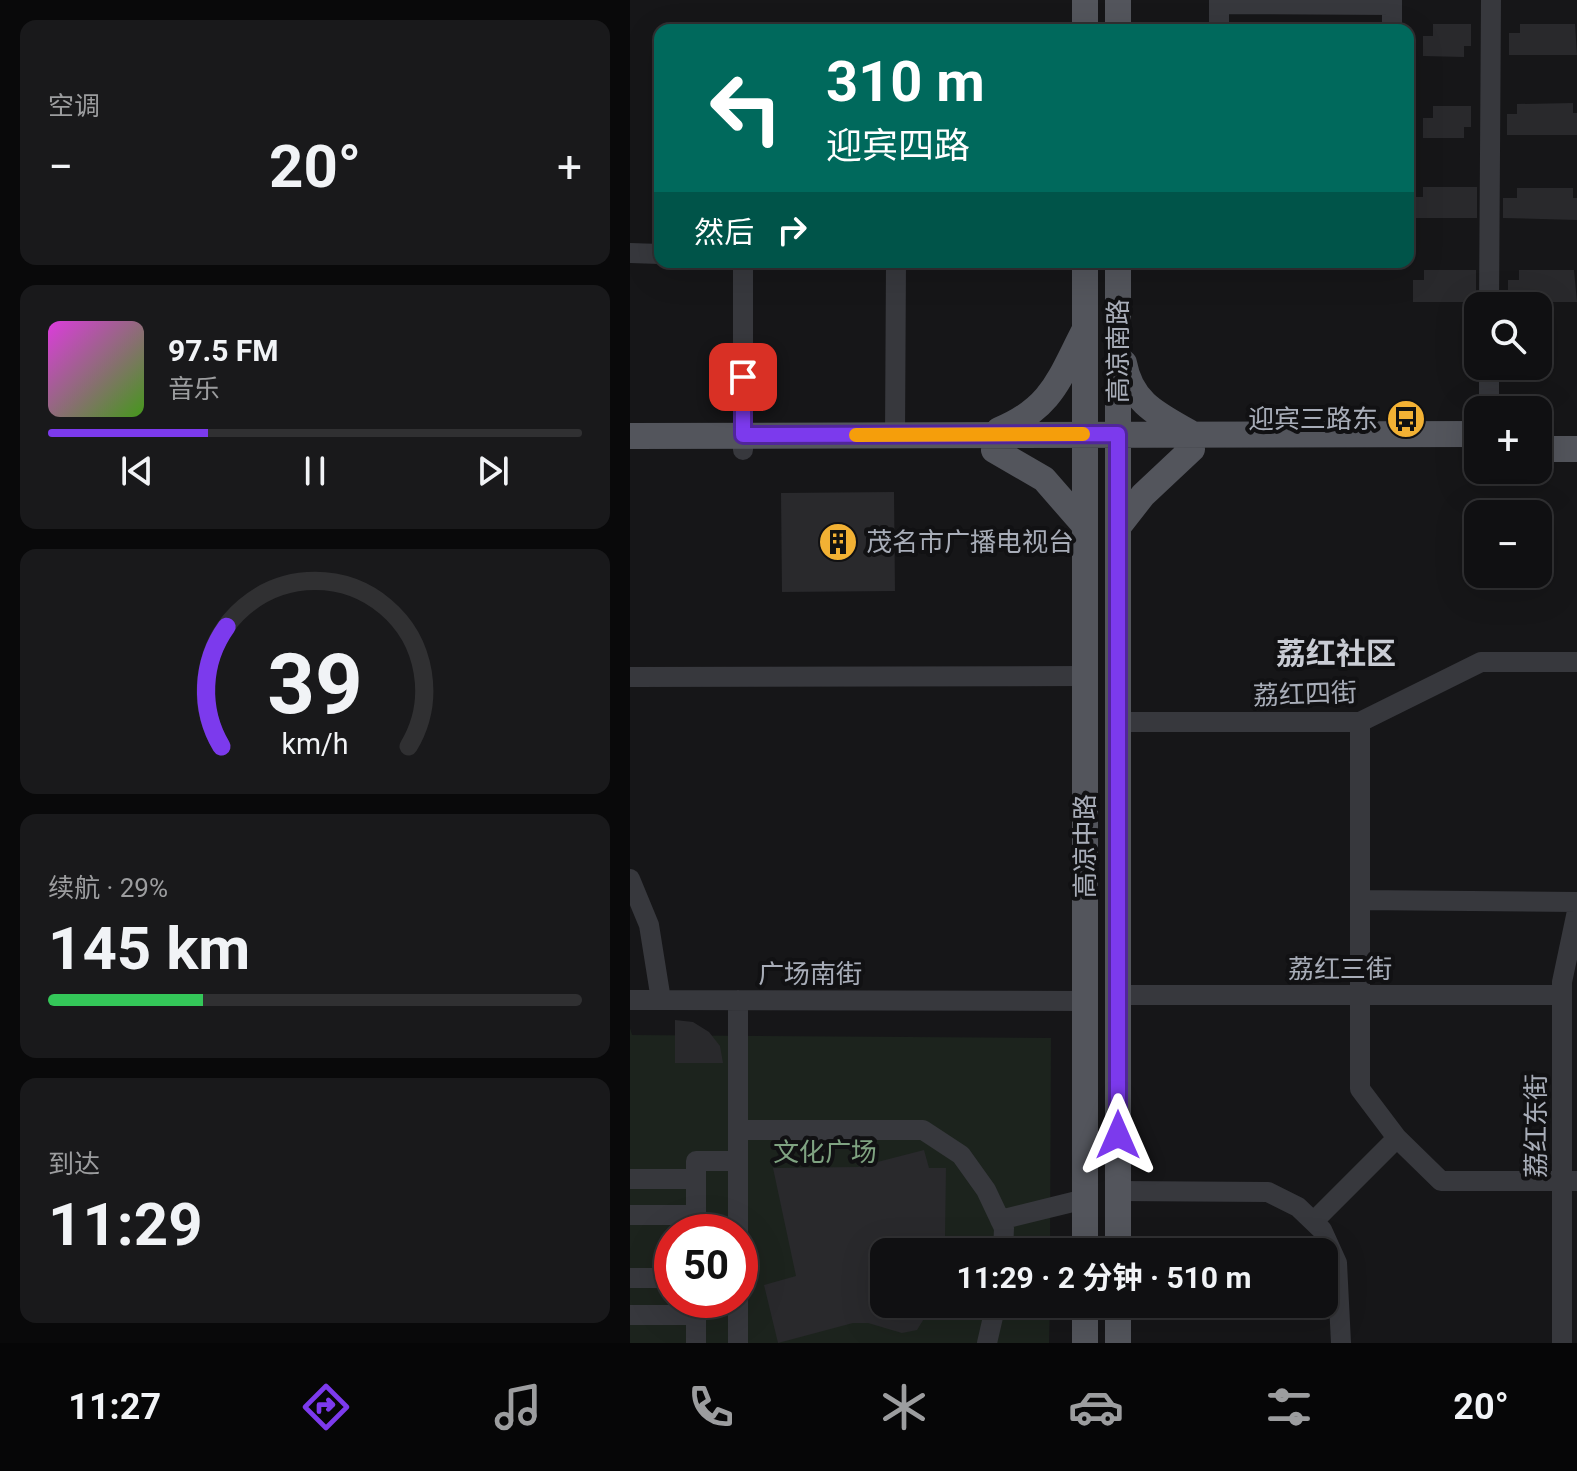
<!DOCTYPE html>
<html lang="zh">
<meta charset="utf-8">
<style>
body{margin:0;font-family:Roboto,"Noto Sans SC",sans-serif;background:#19191b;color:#f1f3f6;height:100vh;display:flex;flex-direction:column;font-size:30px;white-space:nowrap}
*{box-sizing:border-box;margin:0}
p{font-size:26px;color:#9c9d9f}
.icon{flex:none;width:44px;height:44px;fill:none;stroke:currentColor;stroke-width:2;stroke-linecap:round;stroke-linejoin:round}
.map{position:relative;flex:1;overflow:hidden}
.panel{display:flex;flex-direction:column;gap:20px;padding:20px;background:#09090a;width:630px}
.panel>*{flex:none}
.hud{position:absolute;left:24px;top:24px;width:760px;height:244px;border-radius:16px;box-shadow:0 8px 32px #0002,0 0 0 2px #303032;background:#00695c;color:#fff;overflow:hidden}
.fabs{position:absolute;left:834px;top:292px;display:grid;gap:16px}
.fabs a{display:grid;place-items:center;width:88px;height:88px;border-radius:16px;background:#101012;box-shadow:0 8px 32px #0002,0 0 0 2px #303032;font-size:40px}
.speed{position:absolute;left:24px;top:1214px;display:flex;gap:16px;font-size:40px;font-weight:700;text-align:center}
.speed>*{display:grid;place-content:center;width:104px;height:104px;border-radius:50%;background:#101012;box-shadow:0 8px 32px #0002,0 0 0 2px #303032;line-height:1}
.speed .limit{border:12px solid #d22;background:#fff;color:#111}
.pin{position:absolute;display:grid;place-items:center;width:68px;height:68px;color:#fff;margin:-34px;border-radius:16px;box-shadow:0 4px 12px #0006}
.me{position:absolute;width:88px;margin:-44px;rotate:0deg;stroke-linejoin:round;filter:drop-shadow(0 0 6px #0008)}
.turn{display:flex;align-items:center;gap:28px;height:168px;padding:0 40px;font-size:36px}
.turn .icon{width:104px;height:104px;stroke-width:2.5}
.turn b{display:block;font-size:56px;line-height:68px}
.then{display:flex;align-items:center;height:76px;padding:0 40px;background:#0003;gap:16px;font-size:30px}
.big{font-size:60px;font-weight:700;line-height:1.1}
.panel .card{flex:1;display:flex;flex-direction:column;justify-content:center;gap:12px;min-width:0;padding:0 28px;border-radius:16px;background:#19191b}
.panel .dial{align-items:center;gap:0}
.dial svg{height:208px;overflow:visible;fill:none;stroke:#303032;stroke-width:7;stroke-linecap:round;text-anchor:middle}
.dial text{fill:#f1f3f6;stroke:none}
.song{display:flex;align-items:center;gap:24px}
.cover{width:96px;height:96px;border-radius:12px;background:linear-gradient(135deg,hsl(300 70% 55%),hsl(100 70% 35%))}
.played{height:8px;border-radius:4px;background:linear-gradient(90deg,#7c3aed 30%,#303032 30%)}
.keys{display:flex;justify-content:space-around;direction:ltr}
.heat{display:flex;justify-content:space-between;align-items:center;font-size:44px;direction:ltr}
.charge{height:12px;border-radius:6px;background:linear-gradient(90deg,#34c759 29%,#303032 0)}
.trip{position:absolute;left:240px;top:1238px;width:468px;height:80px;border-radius:16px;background:#101012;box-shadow:0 8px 32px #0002,0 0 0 2px #303032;font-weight:700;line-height:80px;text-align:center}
.tabs{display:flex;height:128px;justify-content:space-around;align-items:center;background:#060607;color:#9c9d9f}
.tabs .icon{width:56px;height:56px}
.tabs .active{color:#7c3aed}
.tabs b{font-size:36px;color:#f1f3f6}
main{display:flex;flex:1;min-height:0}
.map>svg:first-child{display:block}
.green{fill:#1c231d;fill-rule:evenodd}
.building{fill:#29292c}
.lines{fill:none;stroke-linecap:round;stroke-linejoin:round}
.minor{stroke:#37383d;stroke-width:20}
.major{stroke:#53555c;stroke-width:26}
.route-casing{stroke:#51269a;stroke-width:20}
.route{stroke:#7c3aed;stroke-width:14}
.slow{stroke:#f59e0b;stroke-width:14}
.labels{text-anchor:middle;stroke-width:8;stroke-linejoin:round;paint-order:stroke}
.street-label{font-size:26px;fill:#a8adb8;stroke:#111113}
.poi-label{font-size:26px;fill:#a8adb8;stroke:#111113;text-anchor:end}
.park-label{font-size:26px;fill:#7fa381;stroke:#111113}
.quarter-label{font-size:30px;font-weight:bold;fill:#c9ccd4;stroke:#111113}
</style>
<main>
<section class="panel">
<div class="card"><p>空调</p>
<div class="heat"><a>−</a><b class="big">20°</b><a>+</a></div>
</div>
<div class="card">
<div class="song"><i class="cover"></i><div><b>97.5 FM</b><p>音乐</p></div></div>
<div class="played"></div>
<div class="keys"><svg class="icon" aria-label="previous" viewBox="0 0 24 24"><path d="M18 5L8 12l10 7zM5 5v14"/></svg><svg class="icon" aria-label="pause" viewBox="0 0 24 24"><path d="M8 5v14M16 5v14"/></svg><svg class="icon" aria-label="next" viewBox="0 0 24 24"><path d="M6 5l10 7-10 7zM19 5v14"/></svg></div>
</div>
<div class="card dial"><svg viewBox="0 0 100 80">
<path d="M14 69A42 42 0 1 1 86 69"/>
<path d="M14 69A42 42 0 0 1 16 23" stroke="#7c3aed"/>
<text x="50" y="56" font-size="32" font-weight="700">39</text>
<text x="50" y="72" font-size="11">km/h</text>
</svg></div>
<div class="card"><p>续航 · 29%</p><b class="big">145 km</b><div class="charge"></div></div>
<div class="card"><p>到达</p><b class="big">11:29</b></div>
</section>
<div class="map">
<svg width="947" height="1343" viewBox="0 0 947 1343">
<rect width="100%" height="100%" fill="#161618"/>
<!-- green -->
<path class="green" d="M0,1028L2,1035L421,1038L420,1252H254V1304H420L419,1343H0ZM42,1232H110V1300H42Z"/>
<!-- building -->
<path class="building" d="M803,24H841V46H834V57L793,56V36H803Z
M890,24H945L947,55H879V33H890Z
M943,103V113H947V135H877V114H887V104Z
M803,106H841V127H834V138H793V118H803Z
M793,187H847V218H782V197H793Z
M887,188H943V198H947V220L873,218V198H887Z
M794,270H846V302H783V280H794Z
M889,270H944L947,302H878V280H889Z
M264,492L265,591L152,592L151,493Z
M45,1020L63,1022L79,1032L90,1046L93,1063H45Z
M294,1150L299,1168H316L315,1236L321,1252H254V1304H303L287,1330L272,1333L238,1323H223L148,1343L134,1285L166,1276L143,1168L228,1167Z"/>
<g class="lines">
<!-- minor -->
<path class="minor" d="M589,4L762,5
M589,30V0
M762,30V0
M0,253L30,254
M859,306L861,0
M859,410V366
M265,435L266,262
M113,450V262
M0,677L455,676
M488,722H730L851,662H947
M730,722V1089L767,1138L811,1181H947
M0,879L19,925L31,1000L455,1001
M730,900L947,902
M488,995H932
M0,1000H31
M108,1000V1232
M108,1130H293L331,1155L356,1190L374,1228L373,1252
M0,1179H66
M488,1191L638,1192L668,1207L692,1230L707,1263L711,1343
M0,1215H66
M370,1220L455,1199
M684,1221L767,1138
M66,1232V1161H108
M0,1278H42
M66,1300V1343
M108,1300V1343
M0,1315H66
M357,1343L366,1304
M932,1343V982L947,911"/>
<!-- major -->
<path class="major" d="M455,0V30
M488,0V30
M455,262V1252
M488,262V1252
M494,363C501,402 527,414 559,432
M369,430C422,408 429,379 454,331
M0,436L848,434
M908,449H947
M364,450L414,479L455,526
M488,527L513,495L562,449
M455,1304V1343
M488,1304V1343"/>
</g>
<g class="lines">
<defs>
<path id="route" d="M113,377V435L488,434V1135"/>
</defs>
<!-- route casing -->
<use href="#route" class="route-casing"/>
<!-- route -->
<use href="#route" class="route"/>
<!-- slow -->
<path class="slow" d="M226,435L453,434"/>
</g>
<!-- icons -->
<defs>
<symbol id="bus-disc" viewBox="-11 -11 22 22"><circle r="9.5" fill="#f2b134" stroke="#111113"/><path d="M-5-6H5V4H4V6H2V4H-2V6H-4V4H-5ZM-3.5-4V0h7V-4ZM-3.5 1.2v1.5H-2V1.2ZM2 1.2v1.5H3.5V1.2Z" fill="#111"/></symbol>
<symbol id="building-disc" viewBox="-11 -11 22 22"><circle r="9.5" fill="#f2b134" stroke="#111113"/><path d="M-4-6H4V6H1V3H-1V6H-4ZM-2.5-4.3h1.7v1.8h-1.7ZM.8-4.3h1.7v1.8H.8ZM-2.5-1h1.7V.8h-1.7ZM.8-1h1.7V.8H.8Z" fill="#111"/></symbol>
</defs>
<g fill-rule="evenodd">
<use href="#bus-disc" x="754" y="397" width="44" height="44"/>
<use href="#building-disc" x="186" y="520" width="44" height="44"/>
</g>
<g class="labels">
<!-- street labels -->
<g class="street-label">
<text transform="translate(488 351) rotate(-90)" y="9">高凉南路</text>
<text transform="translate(675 694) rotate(-2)" y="9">荔红四街</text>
<text transform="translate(455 846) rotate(-90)" y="9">高凉中路</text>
<text x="710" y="978">荔红三街</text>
<text x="180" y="983">广场南街</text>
<text transform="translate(906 1126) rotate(-90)" y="9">荔红东街</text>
</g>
<!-- poi labels -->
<g class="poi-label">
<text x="748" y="428">迎宾三路东</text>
<text x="236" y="551" text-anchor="start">茂名市广播电视台</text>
</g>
<!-- park labels -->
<g class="park-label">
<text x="195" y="1161">文化广场</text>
</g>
<!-- quarter labels -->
<g class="quarter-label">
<text x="706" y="664">荔红社区</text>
</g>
</g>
</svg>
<div class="fabs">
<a><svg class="icon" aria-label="search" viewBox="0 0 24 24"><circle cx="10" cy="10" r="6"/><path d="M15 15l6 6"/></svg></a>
<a>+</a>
<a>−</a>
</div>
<div class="speed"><div class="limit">50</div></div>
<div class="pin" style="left:113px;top:377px;background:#d93025"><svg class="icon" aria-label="arrive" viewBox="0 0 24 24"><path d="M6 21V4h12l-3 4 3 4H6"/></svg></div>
<svg class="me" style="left:488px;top:1135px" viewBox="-20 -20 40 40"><path d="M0-17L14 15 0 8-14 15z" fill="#7c3aed" stroke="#fff" stroke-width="4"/></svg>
<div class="trip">11:29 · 2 分钟 · 510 m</div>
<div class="hud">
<div class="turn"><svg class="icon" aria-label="left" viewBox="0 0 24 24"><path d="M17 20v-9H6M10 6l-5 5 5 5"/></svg><div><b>310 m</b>迎宾四路</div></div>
<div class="then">然后<svg class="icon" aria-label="right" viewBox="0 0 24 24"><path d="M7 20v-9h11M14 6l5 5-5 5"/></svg></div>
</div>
</div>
</main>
<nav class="tabs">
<b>11:27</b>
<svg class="icon active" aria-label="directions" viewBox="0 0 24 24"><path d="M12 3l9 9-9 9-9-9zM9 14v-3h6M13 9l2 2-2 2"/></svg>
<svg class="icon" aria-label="music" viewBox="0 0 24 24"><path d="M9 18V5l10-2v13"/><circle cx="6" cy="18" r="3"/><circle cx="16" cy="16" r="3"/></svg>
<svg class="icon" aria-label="phone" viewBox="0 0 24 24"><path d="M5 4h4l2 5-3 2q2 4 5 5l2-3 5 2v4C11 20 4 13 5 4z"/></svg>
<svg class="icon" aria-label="climate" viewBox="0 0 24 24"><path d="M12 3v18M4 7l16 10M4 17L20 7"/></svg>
<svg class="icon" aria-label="car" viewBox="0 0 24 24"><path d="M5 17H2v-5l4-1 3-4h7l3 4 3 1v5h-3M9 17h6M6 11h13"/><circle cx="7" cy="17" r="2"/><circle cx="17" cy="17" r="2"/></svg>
<svg class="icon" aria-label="filters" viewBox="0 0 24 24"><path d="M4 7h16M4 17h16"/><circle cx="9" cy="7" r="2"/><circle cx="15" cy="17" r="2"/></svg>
<b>20°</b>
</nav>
